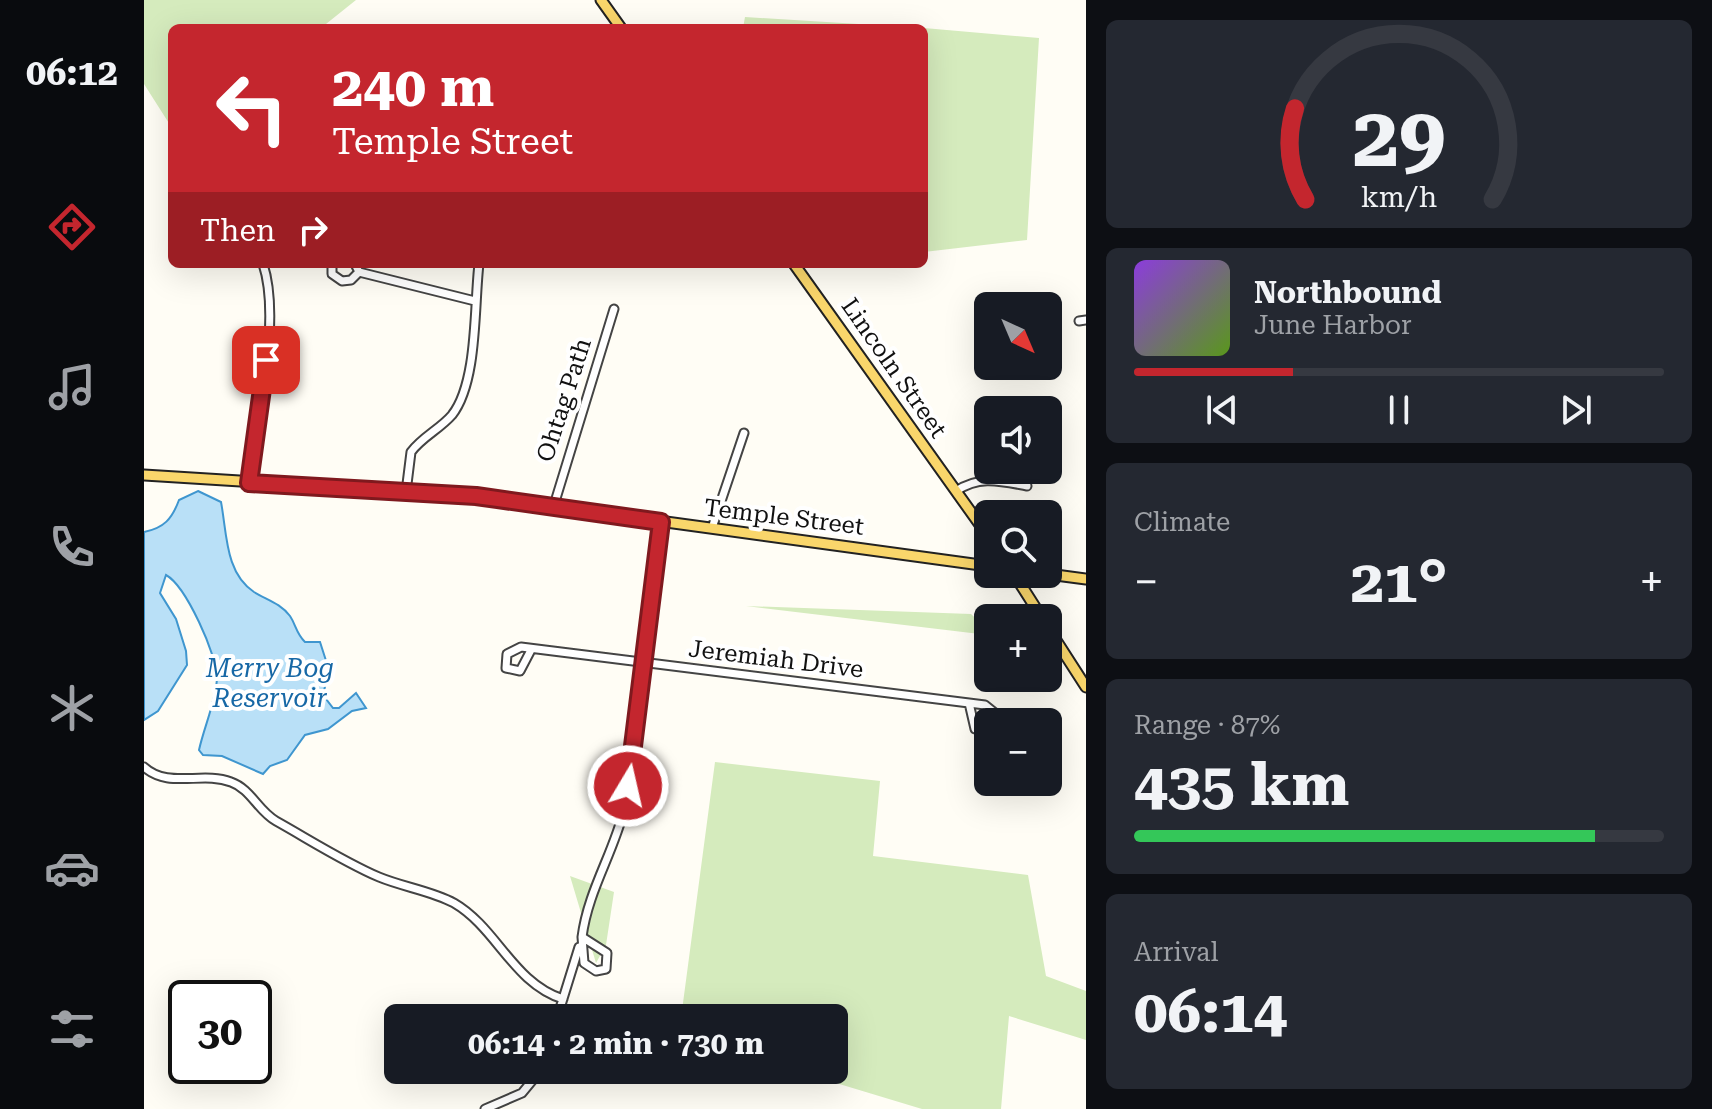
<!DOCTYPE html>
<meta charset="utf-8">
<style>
body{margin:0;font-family:"Roboto Serif",serif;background:#242831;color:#f1f3f6;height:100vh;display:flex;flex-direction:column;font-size:30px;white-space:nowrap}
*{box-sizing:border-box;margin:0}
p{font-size:26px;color:#9ea1a6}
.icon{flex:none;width:44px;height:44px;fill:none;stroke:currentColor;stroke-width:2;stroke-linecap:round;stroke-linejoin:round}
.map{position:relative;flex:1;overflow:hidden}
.side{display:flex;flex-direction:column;gap:20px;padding:20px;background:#0d0f14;width:626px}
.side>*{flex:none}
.banner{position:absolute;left:24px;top:24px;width:760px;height:244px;border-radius:12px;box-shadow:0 8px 32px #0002;background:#c4262e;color:#fff;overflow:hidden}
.needle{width:52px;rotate:136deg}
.fabs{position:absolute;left:830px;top:292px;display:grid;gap:16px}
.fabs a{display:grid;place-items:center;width:88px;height:88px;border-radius:12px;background:#171b24;box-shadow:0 8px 32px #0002;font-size:40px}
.speed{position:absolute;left:24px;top:980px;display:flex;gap:16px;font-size:40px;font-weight:700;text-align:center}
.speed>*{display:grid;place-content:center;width:104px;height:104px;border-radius:50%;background:#171b24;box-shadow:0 8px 32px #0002;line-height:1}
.speed .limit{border:4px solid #111;border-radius:12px;background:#fff;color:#111}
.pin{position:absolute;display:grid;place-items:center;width:68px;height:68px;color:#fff;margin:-34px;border-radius:16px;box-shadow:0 4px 12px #0006}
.me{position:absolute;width:88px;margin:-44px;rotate:9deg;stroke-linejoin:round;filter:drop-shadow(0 0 6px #0008)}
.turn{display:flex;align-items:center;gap:28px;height:168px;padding:0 32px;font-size:36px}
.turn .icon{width:104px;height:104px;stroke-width:2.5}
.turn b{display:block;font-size:56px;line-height:68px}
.then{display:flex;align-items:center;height:76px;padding:0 32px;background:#0003;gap:16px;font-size:30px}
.big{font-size:60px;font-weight:700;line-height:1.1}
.side .widget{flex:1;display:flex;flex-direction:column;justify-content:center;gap:12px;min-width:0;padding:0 28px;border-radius:12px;background:#242831}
.side .dial{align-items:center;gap:0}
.dial svg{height:208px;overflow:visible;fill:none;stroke:#363941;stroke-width:7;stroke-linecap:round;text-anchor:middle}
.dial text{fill:#f1f3f6;stroke:none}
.song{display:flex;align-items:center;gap:24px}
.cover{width:96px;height:96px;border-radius:12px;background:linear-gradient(135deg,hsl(270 70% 55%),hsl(90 70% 35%))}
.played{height:8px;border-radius:4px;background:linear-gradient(90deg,#c4262e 30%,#363941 30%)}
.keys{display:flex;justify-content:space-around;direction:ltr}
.heat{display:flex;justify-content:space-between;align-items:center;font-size:44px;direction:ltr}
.charge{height:12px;border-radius:6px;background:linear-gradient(90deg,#34c759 87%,#363941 0)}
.trip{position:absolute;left:240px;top:1004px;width:464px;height:80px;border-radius:12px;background:#171b24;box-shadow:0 8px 32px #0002;font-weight:700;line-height:80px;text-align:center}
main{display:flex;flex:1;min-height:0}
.tab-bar{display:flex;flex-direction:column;width:144px;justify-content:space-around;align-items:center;background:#090b0e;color:#9ea1a6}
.tab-bar .icon{width:56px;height:56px}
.tab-bar .selected{color:#c4262e}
.tab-bar b{font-size:36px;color:#f1f3f6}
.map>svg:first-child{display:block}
.green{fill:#d5ebbd}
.water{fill:#b9e0f7;stroke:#3f96cf;stroke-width:2}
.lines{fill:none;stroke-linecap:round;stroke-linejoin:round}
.minor-casing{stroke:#444;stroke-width:11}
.major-casing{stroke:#222;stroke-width:13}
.minor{stroke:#fff;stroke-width:7}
.major{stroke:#f9d66b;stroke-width:9}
.route-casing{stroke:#7f191e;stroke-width:20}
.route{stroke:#c4262e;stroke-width:14}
.labels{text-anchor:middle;stroke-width:8;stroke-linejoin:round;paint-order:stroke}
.street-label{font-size:24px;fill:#111;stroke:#fff}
.water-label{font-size:26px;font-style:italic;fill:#1768a6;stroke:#fff}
</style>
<main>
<nav class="tab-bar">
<b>06:12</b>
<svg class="icon selected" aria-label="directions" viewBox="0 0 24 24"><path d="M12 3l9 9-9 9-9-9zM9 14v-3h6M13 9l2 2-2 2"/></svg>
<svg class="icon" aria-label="music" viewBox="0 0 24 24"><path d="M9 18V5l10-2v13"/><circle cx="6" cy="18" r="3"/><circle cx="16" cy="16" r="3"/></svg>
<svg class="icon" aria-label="phone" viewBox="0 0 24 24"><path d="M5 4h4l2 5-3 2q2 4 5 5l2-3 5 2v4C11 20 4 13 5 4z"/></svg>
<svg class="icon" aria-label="climate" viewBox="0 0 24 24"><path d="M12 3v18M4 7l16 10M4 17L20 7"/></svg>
<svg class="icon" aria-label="car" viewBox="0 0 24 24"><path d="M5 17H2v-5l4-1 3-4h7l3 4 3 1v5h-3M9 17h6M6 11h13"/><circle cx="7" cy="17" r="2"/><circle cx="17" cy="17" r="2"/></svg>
<svg class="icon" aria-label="filters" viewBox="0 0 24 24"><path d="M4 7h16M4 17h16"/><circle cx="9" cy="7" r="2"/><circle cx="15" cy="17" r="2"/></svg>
</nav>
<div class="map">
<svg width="942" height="1109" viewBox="0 0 942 1109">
<rect width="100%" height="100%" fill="#fffdf5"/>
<!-- green -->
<path class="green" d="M0,0H212L177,28H28V128L0,84Z
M601,17L779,28H599Z
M780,28L895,38L883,240L780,252Z
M602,606L827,614L844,630V635Z
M571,762L736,781L729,856L884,875L902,976L942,991V1040L865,1016L857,1109H778L649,1070H690V1018H537Z
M426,876L470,892L462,945L452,963Z"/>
<!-- water -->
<path class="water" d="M54,491L77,502C83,533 81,573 110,592C123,600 136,603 146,616C152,625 152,633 161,642H176L185,670L179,695L189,708H195L212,693L222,708L208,711L184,729L161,735L143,760L126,766L119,774L78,756L59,755L55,750C60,727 72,701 73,678C73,655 42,586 22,575L16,593L32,619L42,651L43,665L14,711L0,720V532C20,528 28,519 35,500Z"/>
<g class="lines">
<defs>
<path id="minor" d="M188,264V274L198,281L207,280L215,272
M211,264L215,272L331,301
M935,321L942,320
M105,483C112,422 138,321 119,264
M812,491C836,475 856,481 883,486
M262,492L267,452C278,437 296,429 308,415C334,382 330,305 335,264
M410,505L470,309
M568,528L600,433
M387,650L376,671L362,668L363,654L377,647L841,705L851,713L853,722
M825,703L831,729L844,732
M0,767C24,789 58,771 87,782C107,789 114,811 132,821C166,840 200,862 235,877C259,887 288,891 310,903C353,928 369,983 419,999
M438,937L440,963L452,971L462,969L463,953L438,937C444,891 469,854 480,810L517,522
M413,1018L435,947
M341,1109L378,1093L397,1070"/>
<path id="major" d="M457,0L477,28
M650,264L844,536
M0,475L332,496L844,566
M870,574L898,618
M904,574L942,579
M904,628L942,687"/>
</defs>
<!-- minor casing -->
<use href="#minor" class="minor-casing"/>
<!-- major casing -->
<use href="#major" class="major-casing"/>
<!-- minor -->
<use href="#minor" class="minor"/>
<!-- major -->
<use href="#major" class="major"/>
</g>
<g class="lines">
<defs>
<path id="route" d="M122,360L105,483L332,496L517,522L484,786"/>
</defs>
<!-- route casing -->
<use href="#route" class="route-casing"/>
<!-- route -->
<use href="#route" class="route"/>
</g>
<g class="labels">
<!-- street labels -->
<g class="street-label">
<text transform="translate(750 368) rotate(55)" y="8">Lincoln Street</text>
<text transform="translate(420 400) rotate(-72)" y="8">Ohtag Path</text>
<text transform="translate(640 517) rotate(7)" y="8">Temple Street</text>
<text transform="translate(632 659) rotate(7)" y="8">Jeremiah Drive</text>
</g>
<!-- water labels -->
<g class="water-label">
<text x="126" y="677">Merry Bog<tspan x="126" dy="30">Reservoir</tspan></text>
</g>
</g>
</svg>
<div class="fabs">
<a><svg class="needle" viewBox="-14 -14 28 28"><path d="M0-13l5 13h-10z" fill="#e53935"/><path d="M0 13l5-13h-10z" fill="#9ea1a6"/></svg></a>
<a><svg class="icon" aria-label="sound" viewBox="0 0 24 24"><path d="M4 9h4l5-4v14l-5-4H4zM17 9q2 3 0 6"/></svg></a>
<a><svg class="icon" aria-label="search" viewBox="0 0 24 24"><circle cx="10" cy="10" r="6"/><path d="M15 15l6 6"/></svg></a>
<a>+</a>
<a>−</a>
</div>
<div class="speed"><div class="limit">30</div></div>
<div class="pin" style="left:122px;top:360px;background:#d93025"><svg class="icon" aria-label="arrive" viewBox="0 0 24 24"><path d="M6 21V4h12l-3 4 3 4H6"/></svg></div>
<svg class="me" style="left:484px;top:786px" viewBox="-20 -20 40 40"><circle r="17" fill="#c4262e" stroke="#fff" stroke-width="3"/><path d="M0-11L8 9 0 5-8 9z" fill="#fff"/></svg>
<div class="trip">06:14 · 2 min · 730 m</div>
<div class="banner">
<div class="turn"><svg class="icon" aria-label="left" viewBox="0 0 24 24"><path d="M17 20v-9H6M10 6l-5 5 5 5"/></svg><div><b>240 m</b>Temple Street</div></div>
<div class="then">Then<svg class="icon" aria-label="right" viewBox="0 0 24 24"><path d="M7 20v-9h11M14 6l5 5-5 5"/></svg></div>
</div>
</div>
<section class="side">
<div class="widget dial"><svg viewBox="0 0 100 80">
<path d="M14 69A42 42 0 1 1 86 69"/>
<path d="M14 69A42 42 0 0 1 10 34" stroke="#c4262e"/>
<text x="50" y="56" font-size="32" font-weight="700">29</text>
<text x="50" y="72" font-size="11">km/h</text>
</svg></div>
<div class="widget">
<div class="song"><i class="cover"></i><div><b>Northbound</b><p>June Harbor</p></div></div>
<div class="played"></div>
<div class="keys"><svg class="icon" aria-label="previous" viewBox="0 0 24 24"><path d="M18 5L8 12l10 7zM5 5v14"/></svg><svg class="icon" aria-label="pause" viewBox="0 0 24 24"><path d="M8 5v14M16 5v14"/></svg><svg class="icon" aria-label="next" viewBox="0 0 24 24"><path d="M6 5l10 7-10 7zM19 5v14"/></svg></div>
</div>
<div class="widget"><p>Climate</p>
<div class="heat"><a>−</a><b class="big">21°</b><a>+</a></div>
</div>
<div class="widget"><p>Range · 87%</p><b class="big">435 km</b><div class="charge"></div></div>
<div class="widget"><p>Arrival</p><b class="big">06:14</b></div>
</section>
</main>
